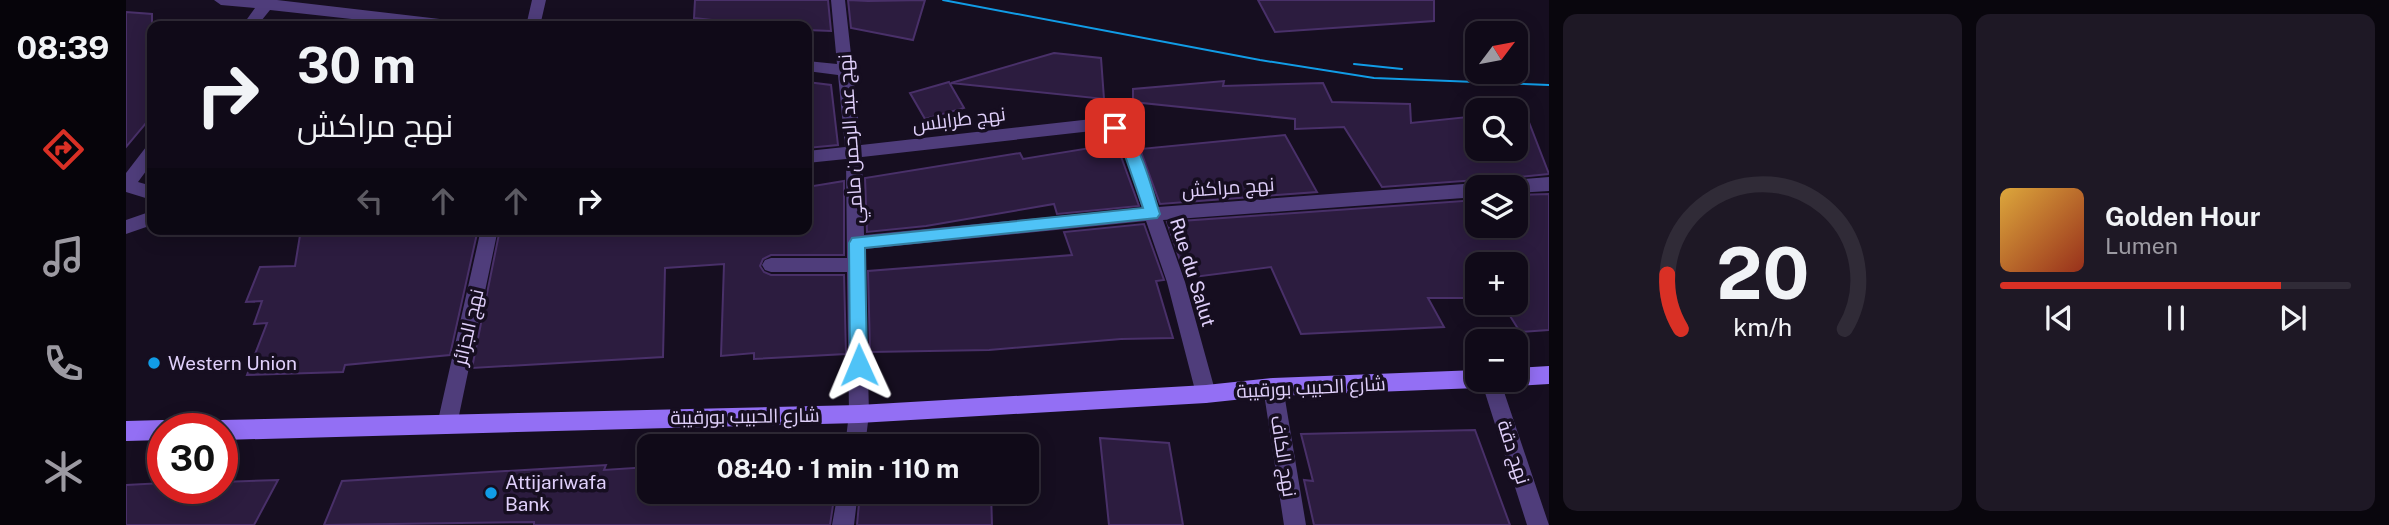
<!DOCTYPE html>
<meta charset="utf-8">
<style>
body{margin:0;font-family:"Public Sans",Cairo,sans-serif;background:#1e1825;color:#f1f3f6;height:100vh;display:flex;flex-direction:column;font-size:26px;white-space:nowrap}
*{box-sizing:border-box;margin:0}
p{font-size:23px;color:#9c9aa2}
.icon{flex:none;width:38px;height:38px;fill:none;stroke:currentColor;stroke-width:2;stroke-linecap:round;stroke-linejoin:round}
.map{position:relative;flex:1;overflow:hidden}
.drawer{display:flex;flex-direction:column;gap:14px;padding:14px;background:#09060d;width:840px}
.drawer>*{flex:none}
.banner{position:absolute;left:21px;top:21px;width:665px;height:214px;border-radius:14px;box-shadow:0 4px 18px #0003,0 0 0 2px #302b37;background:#100a18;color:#f1f3f6;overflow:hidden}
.needle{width:46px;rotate:58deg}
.fabs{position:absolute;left:1339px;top:21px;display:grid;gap:14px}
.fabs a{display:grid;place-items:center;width:63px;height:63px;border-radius:14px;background:#100a18;box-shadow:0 4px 18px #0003,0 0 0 2px #302b37;font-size:35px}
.speed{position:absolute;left:21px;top:413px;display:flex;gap:14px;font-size:35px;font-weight:700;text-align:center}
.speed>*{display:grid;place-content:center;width:91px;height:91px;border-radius:50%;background:#100a18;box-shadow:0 4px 18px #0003,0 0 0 2px #302b37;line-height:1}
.speed .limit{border:10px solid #d22;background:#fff;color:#111}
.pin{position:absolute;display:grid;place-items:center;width:60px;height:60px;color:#fff;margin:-30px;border-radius:14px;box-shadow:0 4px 10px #0006}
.me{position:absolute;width:77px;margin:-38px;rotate:359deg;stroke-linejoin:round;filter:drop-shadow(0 0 5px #0008)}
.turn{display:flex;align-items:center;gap:24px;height:147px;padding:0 35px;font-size:32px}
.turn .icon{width:91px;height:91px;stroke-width:2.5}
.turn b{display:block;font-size:49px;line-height:60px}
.lanes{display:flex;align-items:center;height:66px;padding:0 35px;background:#0003;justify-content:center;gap:35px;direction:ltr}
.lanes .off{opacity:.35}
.drawer .tile{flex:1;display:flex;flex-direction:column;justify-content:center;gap:10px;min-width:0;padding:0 24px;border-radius:14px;background:#1e1825}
.drawer .dial{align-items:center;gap:0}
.dial svg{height:182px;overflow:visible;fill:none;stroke:#302b37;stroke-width:7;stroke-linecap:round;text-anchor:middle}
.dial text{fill:#f1f3f6;stroke:none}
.song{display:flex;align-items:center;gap:21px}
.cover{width:84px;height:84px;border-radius:10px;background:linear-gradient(135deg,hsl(40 70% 55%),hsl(10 70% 35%))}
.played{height:7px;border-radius:4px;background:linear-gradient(90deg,#d93025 80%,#302b37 80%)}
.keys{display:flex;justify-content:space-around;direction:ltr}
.drawer .tiles{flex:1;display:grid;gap:14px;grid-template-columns:repeat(2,1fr)}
.trip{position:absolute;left:511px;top:434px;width:402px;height:70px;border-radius:14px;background:#100a18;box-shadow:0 4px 18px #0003,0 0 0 2px #302b37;font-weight:700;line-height:70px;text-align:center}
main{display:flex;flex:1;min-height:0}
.tab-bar{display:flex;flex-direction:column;width:126px;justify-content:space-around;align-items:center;background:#06040a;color:#9c9aa2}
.tab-bar .icon{width:49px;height:49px}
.tab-bar .on{color:#d93025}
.tab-bar b{font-size:32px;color:#f1f3f6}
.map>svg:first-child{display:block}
.building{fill:#2c1c3f;stroke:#493069;stroke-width:2}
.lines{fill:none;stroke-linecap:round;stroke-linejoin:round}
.street{fill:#4f3d7b;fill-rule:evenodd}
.secondary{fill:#936ff4;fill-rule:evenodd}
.tram{stroke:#119ce6;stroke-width:2}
.route{fill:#4fc3f7;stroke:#337fa1;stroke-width:2}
.poi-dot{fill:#119ce6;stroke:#160e20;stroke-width:2.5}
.labels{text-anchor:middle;stroke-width:7;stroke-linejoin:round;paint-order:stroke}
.street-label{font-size:19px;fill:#e0d0fb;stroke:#160e20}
.poi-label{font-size:19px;fill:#e0d0fb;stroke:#160e20;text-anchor:start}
</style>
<main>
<nav class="tab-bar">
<b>08:39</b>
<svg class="icon on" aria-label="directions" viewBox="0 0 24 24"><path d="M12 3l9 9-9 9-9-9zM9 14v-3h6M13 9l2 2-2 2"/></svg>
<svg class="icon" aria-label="music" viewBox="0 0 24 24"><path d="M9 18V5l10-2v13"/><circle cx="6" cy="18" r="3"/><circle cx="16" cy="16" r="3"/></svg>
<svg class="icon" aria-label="phone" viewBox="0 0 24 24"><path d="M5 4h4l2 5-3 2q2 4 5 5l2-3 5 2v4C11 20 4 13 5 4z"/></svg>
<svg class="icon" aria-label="climate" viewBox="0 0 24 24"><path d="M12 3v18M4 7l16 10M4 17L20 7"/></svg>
</nav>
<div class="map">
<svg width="1423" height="525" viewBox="0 0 1423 525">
<rect width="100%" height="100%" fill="#160e20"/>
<!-- building -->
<path class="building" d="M569,0H702L705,31L681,30V26H641L568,18Z
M722,0L742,1L799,0L787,40L725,28Z
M1132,0H1308V21L1149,32Z
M0,12L26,14V116L0,147Z
M928,53L975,58L978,99L825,83Z
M1098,81L1097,86L1197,83L1206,102L1284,104L1285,123L1351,116V149H1390V112H1399L1423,174L1384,178L1377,181L1375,187H1360L1351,180L1256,187L1218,127L1169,129V119L1007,102V89Z
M681,82L705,85L712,145L681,148Z
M823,82L838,108L799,119L784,93Z
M1159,135L1191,192L1034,204L1014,149Z
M970,147L973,153L993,151L1013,206L931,214L928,204L800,226L741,232L739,178L894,153L897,159Z
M718,181V255H645L637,259L634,266L638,272L645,275H718L720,354L628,359V353L595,356L598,264L539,268L537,357L346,368L374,229H681V187Z
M1423,194V330L1394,332L1376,303H1390V264H1351V298H1302L1318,327L1175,334L1145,267L1060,278L1041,222L1351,200V226H1390V195Z
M1018,224L1038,280L1030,281L1047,338L995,339L863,350L744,352L742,271L946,255L938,232Z
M175,229H352L324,355L219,365L217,372L121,375L141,323L128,324L136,301L120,302L134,267L169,266Z
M1349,430L1384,525H1188L1178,480L1187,481L1175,434Z
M974,438L1043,443L1057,525H983Z
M480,465L478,470L523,467V492H709L704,525H408V522L198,525L216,481Z
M152,480L128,525H0V485L37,483V488H96V482Z
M734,492H865L866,525H731Z"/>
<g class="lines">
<!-- street -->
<path class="street" d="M88,0H151L331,21L338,26H289L144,10L131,26H116L129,8L95,5Z
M406,0H420L414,26H400Z
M705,0H719L735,145L975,118L995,124L1006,135L1032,207L1351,183L1358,187H1351V197L1037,220L1059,282L1090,394L1087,400L1080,403L1073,400L1070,394L1041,282L1020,221L739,249L743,414L739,446H719L723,414L721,272H645L639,270L636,265L639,260L645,258H721L720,159L681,163V151L719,147L712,75L681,71V61L711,64ZM975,130C1000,137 1008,185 1016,208L738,235L736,157Z
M26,145V163L12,182L26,186V200L0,192V173L20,147Z
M1423,177V191L1390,193V187H1377L1379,182L1385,180Z
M26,211V225L0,234V220Z
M355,229H372L331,425L328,432L321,434L314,432L311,425Z
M1147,378L1154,381L1157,387L1180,525H1158L1137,387L1140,381Z
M1355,380H1374L1423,525H1401Z
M712,492H732L728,525H706Z"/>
<!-- secondary -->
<path class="secondary" d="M1423,366V384L1390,386L1382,380H1390V368Z
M1351,370V380H1360L1358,385L1351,388L1147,396L1080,403L733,423L96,440V429H87L89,423L96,420L733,405L1080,385L1147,378Z
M37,420L44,423L46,429H37V440L0,441V421Z"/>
<!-- tram -->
<path class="tram" d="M817,0L1134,60L1248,78L1423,85
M1228,64L1276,69"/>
</g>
<!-- route -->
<path class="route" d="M989,123C1013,131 1026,191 1034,214L1031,218L739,248L741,365L739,370L733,373L727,370L724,365L723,243L726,238L1017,208L994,141L982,128Z"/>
<!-- markers -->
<g class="poi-dot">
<circle cx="28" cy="363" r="7"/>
<circle cx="365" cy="493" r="7"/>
</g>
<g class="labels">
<!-- street labels -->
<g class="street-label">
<text transform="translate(833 119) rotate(-7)" y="7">نهج طرابلس</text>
<text transform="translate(724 139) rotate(-94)" y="7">نهج عبد الرحمن مامي</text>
<text transform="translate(1102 187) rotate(-4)" y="7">نهج مراكش</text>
<text transform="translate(1067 272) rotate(73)" y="7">Rue du Salut</text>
<text transform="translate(342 327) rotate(-77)" y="7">نهج الجزائر</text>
<text transform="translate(1185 387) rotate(-3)" y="7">شارع الحبيب بورقيبة</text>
<text transform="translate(619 416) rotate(-1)" y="7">شارع الحبيب بورقيبة</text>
<text transform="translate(1388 452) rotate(72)" y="7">نهج دقة</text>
<text transform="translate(1158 456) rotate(81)" y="7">نهج الكاف</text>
</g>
<!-- poi labels -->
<g class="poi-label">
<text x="42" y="370">Western Union</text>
<text x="379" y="489">Attijariwafa<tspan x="379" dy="22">Bank</tspan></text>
</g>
</g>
</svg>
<div class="fabs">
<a><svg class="needle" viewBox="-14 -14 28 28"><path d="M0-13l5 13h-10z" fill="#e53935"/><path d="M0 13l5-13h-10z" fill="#9c9aa2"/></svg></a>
<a><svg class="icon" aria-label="search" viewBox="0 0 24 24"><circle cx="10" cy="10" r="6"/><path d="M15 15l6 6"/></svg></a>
<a><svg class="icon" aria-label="layers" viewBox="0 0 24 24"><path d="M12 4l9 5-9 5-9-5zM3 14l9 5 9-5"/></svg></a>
<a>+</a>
<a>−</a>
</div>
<div class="speed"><div class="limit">30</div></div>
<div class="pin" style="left:989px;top:128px;background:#d93025"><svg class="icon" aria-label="arrive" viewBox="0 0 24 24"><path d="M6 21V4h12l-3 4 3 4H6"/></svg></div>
<svg class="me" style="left:733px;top:365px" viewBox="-20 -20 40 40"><path d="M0-17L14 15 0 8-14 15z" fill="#4fc3f7" stroke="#fff" stroke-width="4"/></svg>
<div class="trip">08:40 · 1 min · 110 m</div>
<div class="banner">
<div class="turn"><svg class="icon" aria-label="right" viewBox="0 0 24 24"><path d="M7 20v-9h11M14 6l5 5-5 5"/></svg><div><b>30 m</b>نهج مراكش</div></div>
<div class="lanes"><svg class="icon off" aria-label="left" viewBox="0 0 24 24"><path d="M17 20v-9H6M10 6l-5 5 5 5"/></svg><svg class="icon off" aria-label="ahead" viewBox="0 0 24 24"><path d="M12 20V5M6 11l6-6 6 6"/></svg><svg class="icon off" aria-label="ahead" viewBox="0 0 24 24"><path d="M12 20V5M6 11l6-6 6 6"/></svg><svg class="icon" aria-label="right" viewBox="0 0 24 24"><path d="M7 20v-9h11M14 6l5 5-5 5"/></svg></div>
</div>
</div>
<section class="drawer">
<div class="tiles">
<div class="tile dial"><svg viewBox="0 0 100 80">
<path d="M14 69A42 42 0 1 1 86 69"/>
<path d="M14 69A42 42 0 0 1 8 45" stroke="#d93025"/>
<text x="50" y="56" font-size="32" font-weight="700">20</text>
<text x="50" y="72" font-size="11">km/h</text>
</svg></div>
<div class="tile">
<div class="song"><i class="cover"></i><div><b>Golden Hour</b><p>Lumen</p></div></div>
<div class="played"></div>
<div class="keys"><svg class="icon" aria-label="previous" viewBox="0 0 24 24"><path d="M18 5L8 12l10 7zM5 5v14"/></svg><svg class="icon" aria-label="pause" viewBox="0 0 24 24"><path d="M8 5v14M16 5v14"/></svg><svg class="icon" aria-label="next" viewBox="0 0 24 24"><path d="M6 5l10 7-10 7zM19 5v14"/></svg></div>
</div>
</div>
</section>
</main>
